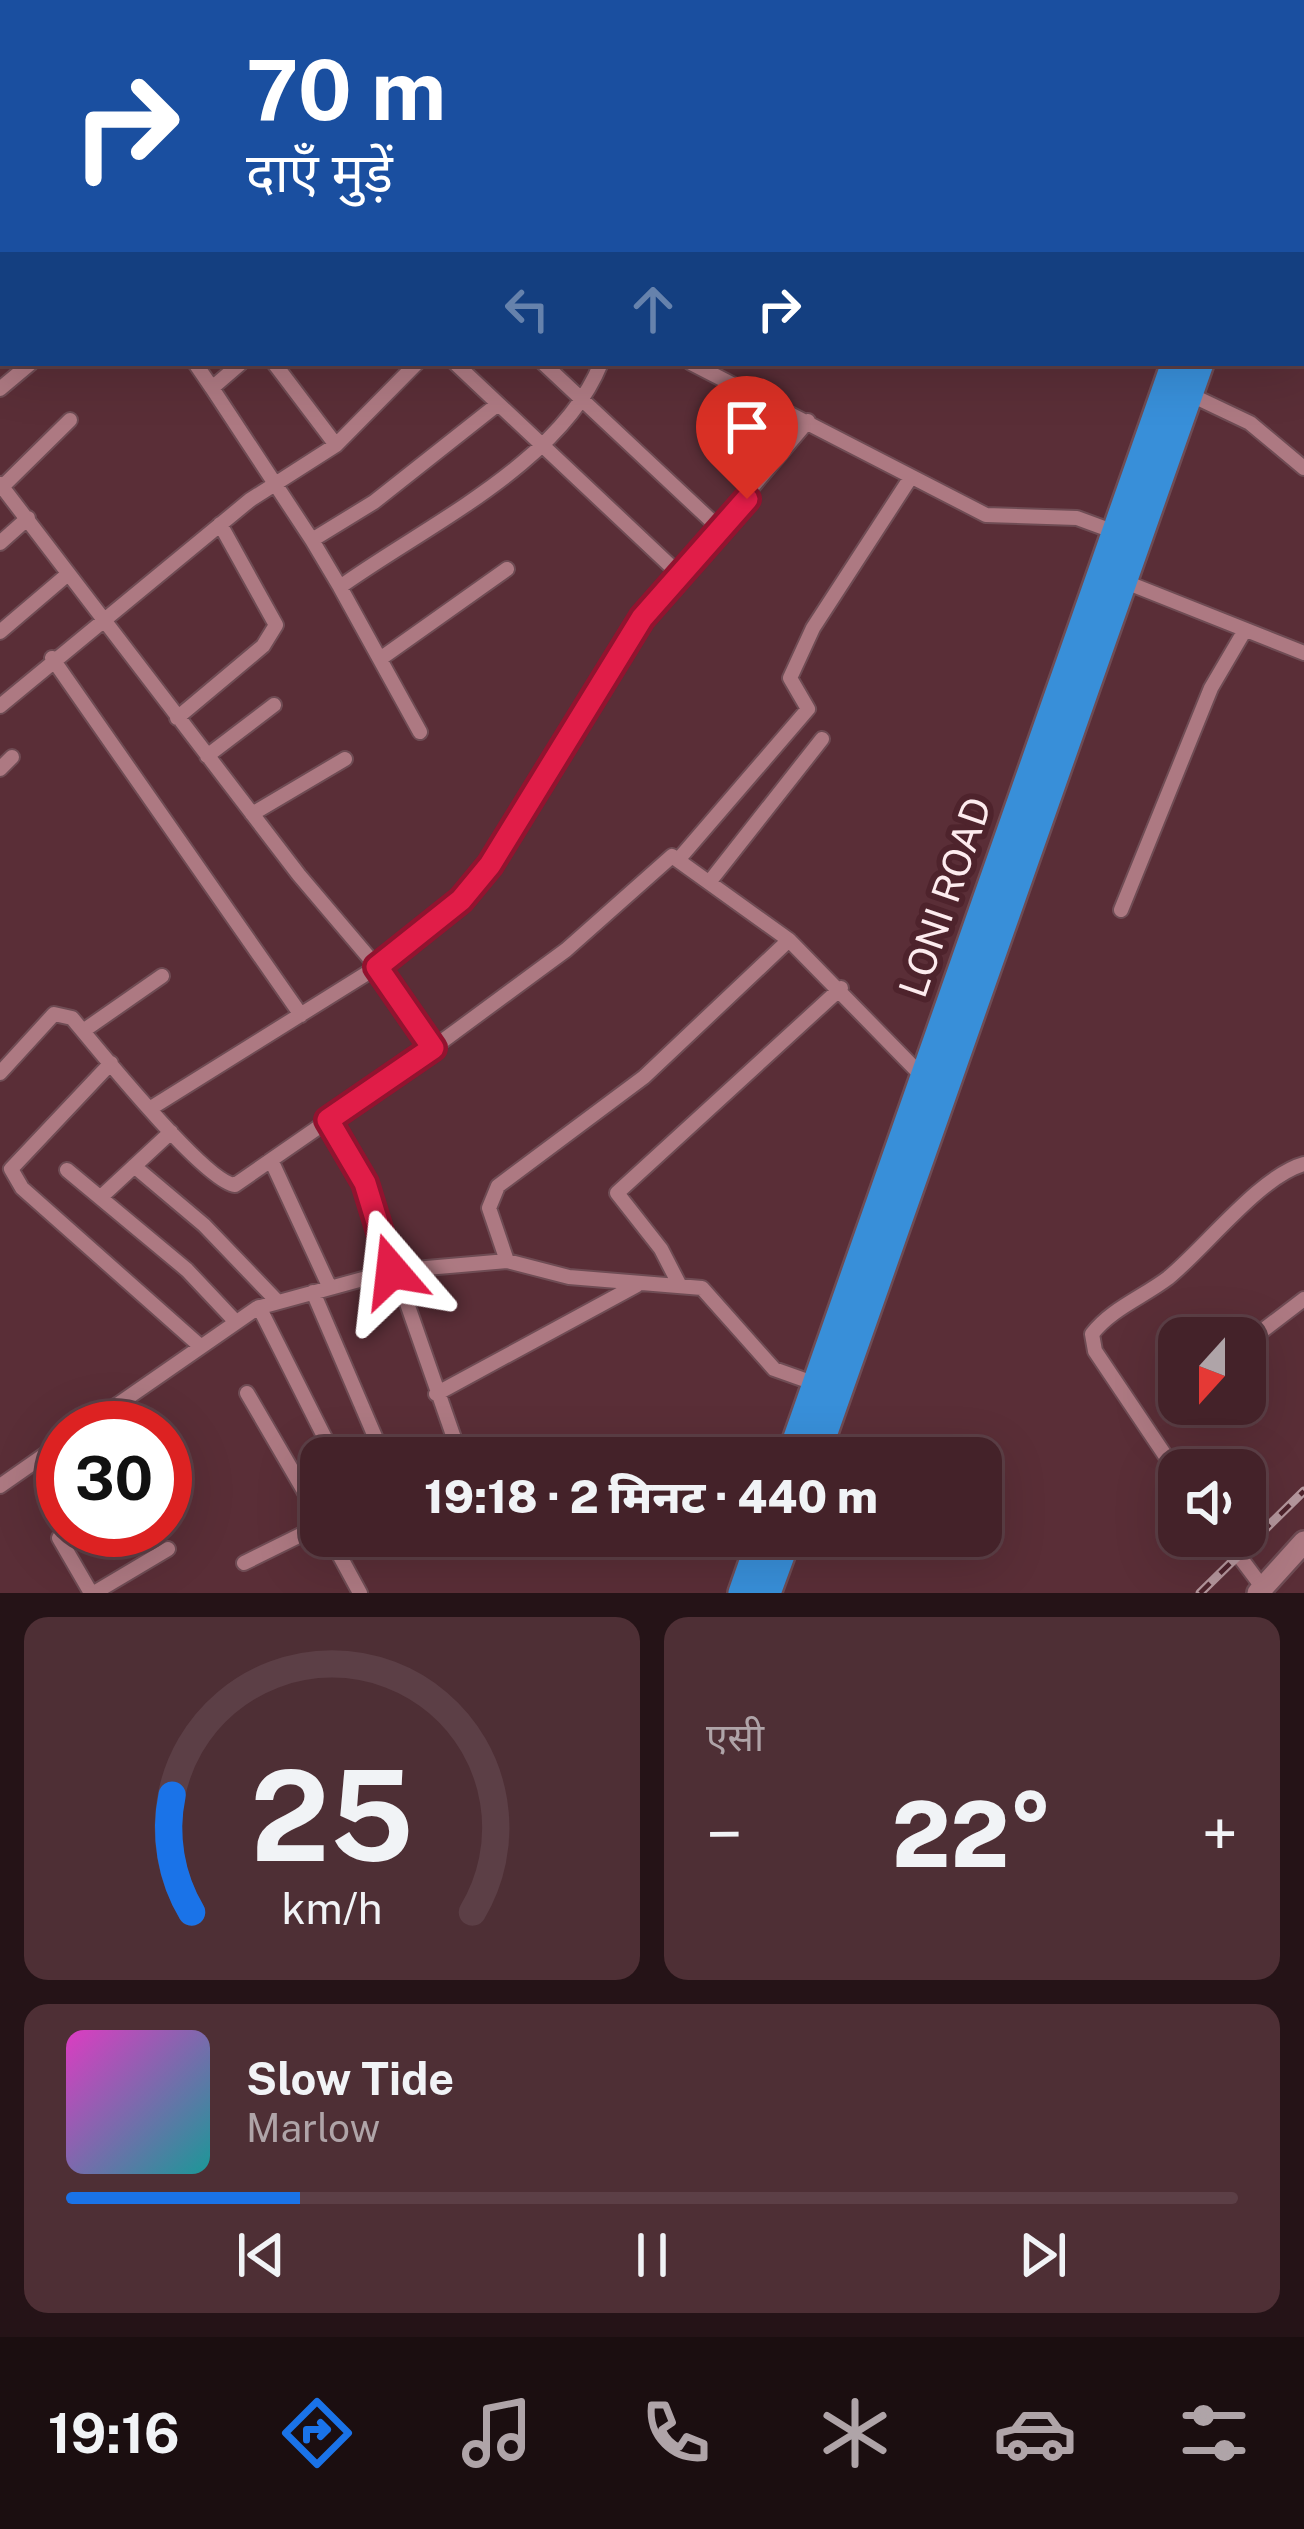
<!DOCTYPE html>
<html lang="hi">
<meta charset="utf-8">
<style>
body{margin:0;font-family:"Public Sans","Noto Sans Devanagari",sans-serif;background:#4e2f35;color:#f1f3f6;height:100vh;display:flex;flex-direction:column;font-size:45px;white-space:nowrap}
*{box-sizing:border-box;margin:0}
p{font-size:39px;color:#afa4a8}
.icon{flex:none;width:66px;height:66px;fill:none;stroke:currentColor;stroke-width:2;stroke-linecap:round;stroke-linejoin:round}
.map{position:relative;height:1593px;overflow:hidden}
.side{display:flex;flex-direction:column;gap:24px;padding:24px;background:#251317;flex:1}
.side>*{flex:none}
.banner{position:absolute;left:0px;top:0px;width:1305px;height:366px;box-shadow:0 12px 48px #0002,0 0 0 3px #5c3f46;background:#1a4fa0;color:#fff;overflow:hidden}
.needle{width:78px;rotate:201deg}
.controls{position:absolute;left:1158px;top:1317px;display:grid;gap:24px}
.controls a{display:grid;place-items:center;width:108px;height:108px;border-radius:24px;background:#442229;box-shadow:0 12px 48px #0002,0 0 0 3px #5c3f46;font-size:60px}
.speed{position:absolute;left:36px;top:1401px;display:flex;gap:24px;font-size:60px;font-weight:700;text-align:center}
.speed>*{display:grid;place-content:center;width:156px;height:156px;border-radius:50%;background:#442229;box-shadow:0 12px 48px #0002,0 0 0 3px #5c3f46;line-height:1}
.speed .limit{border:18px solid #d22;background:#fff;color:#111}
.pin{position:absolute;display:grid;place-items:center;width:102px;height:102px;color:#fff;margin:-123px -51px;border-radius:50% 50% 50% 0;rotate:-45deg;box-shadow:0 0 12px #0007}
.pin .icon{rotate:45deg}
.me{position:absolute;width:132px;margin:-66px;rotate:343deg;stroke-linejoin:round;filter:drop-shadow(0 0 9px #0008)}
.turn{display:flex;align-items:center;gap:42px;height:252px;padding:0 48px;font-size:54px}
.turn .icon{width:156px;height:156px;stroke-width:2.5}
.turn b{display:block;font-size:84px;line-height:102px}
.lanes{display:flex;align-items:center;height:114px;padding:0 48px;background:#0003;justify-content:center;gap:60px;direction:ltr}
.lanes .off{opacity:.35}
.big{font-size:90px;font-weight:800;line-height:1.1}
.side .tile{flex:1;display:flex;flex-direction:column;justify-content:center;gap:18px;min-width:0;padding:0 42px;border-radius:24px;background:#4e2f35}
.side .dial{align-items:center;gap:0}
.dial svg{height:312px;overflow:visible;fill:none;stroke:#5c3f46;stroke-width:7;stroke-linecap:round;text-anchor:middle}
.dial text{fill:#f1f3f6;stroke:none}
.song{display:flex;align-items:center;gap:36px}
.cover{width:144px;height:144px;border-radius:18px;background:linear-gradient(135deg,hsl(310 70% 55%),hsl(180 70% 35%))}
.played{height:12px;border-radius:6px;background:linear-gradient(90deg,#1a73e8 20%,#5c3f46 20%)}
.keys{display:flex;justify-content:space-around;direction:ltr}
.heat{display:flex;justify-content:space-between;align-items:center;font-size:66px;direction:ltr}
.side .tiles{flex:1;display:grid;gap:24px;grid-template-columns:1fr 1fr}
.tile:last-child{grid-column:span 2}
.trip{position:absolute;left:300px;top:1437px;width:702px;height:120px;border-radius:24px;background:#442229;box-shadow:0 12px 48px #0002,0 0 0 3px #5c3f46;font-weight:800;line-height:120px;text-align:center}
.tab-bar{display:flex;height:192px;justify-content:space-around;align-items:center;background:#1b0e10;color:#afa4a8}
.tab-bar .icon{width:84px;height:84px}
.tab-bar .active{color:#1a73e8}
.tab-bar b{font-size:54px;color:#f1f3f6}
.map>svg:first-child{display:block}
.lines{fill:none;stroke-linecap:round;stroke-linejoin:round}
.street-casing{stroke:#6f4c54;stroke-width:18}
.secondary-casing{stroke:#6f4c54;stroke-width:26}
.highway-casing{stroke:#6f4c54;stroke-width:32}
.street{stroke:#ad7982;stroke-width:14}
.secondary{stroke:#ad7982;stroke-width:21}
.highway{stroke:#388fd9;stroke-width:27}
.rail-casing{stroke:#b4969c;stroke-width:9}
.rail{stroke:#4e232c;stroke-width:4.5;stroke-dasharray:14;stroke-linecap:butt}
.route-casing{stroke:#92132f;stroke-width:30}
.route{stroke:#e11d48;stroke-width:21}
.labels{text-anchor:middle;stroke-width:12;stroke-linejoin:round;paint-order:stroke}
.street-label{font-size:39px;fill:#fdebee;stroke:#4e232c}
</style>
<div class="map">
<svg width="1304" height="1593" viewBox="0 0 1304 1593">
<rect width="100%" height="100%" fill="#5a2e37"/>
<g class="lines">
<defs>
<path id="street" d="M33,0L36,3
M253,0L257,3
M488,0L491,3
M19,3L22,0
M402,3L405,0
M454,3L457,0
M0,22L3,19
M0,135L3,138
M0,242L3,245
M1302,348L1304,350
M195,363L212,388L241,363
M274,363L336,445
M455,363L678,573
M543,363L719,528
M691,363L986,515L1077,518L1115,532
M212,388L312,540L374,502L498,404
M0,389L31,363
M1189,394L1250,423L1304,468
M0,484L299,875L377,967L433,1048L235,1185C205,1182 97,1048 72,1018L54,1014L0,1073
M0,489L70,420
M312,540L340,587
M0,543L28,518
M1123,581L1304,653
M0,632L68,574
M52,658L301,1015
M380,659L507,569
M0,706L250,500L336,445L417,363
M177,718L263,646L276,625L220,524
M420,732L340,587C423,527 561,464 601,363
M207,756L274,705
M0,769L12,757
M252,814L345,759
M678,860L808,709L790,678L813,628L911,477
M711,880L822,739
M1121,910L1211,688L1245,630
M83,1031L162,976
M433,1048L566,950L672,856L789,940L923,1077
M111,1063L11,1169L22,1188L199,1345
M151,1108L377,967L462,900L519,820L642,618L808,421
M328,1120L365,1183L461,1458
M271,1160L330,1288
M134,1166L204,1225L277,1301
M67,1170L187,1270L235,1321
M101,1197L171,1132
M507,1261L489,1208L498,1186L644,1077L789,940
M679,1284L661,1249L617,1193L841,988
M313,1292L379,1446
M259,1307L335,1458
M1245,1344L1304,1299
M247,1393L321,1520
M436,1394L637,1285
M84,1428L257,1308L392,1271L507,1261L569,1277L702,1288L774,1369L819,1385
M1179,1476L1095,1351L1092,1334C1111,1309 1143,1297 1168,1278C1205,1248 1260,1176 1304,1164
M0,1486L63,1442
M329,1536L360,1593
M1224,1536L1263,1588
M59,1538L91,1593
M244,1563L321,1525
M94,1593L168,1549"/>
<path id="secondary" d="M1258,1593L1304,1542"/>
<path id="highway" d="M1302,4L1303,0
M1302,70L1304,64
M790,1458L1175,363
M815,1458L1200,363
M742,1593L762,1536
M767,1593L788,1536"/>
</defs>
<!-- street casing -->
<use href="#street" class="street-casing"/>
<!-- secondary casing -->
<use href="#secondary" class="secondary-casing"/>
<!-- highway casing -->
<use href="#highway" class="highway-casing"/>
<!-- street -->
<use href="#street" class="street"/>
<!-- secondary -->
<use href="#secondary" class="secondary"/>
<!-- highway -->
<use href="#highway" class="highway"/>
<defs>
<path id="rail" d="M1200,1593L1304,1491"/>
</defs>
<!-- rail casing -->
<use href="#rail" class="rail-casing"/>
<!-- rail -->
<use href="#rail" class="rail"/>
</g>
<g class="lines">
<defs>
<path id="route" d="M392,1271L365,1183L328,1120L433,1048L377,967L461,900L490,865L642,618L747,499"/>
</defs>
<!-- route casing -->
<use href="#route" class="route-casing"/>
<!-- route -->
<use href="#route" class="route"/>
</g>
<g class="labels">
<!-- street labels -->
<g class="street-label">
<text transform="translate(945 897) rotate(-71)" y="14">LONI ROAD</text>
</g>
</g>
</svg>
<div class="controls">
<a><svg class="needle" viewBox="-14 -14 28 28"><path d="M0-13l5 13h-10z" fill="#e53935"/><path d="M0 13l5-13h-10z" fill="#afa4a8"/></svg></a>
<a><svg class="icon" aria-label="sound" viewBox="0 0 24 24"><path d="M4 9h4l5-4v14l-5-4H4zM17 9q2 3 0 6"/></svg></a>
</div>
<div class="speed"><div class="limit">30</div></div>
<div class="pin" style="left:747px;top:499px;background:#d93025"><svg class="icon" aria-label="arrive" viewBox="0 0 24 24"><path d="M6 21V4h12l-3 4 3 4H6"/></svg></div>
<svg class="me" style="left:392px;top:1271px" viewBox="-20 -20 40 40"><path d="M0-17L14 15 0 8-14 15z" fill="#e11d48" stroke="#fff" stroke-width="4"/></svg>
<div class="trip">19:18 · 2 मिनट · 440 m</div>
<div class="banner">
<div class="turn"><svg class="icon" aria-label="right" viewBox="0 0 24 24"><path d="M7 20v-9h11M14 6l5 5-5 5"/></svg><div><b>70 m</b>दाएँ मुड़ें</div></div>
<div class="lanes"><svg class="icon off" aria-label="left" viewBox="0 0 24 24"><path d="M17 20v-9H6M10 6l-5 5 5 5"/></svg><svg class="icon off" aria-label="ahead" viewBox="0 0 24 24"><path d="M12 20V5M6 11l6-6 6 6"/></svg><svg class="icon" aria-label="right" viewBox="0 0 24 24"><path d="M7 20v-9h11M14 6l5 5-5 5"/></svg></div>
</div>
</div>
<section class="side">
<div class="tiles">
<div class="tile dial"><svg viewBox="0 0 100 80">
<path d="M14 69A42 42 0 1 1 86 69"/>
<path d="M14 69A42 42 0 0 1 9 39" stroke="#1a73e8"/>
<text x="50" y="56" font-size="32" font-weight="700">25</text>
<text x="50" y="72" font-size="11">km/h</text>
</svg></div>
<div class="tile"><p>एसी</p>
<div class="heat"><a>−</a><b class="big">22°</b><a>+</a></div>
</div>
<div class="tile">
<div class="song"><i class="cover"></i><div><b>Slow Tide</b><p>Marlow</p></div></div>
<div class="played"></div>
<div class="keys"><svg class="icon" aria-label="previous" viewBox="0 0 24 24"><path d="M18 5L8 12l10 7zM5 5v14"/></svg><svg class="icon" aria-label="pause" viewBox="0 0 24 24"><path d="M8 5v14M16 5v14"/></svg><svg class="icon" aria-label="next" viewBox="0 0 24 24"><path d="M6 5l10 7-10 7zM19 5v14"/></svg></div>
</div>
</div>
</section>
<nav class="tab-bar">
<b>19:16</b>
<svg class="icon active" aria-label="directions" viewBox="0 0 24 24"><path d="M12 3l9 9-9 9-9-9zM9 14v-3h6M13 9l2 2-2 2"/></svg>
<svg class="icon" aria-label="music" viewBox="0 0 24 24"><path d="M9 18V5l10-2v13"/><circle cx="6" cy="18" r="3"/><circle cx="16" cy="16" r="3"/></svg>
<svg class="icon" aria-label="phone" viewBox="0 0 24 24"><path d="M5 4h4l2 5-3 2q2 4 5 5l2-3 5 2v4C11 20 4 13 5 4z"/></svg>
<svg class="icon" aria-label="climate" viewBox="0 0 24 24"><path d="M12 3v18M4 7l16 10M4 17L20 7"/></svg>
<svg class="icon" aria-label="car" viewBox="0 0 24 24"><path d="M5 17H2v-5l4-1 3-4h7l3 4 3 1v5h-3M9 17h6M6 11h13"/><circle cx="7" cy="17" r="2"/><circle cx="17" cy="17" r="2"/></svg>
<svg class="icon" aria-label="filters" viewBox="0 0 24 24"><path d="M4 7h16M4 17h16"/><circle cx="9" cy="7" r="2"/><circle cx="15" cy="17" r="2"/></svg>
</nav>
